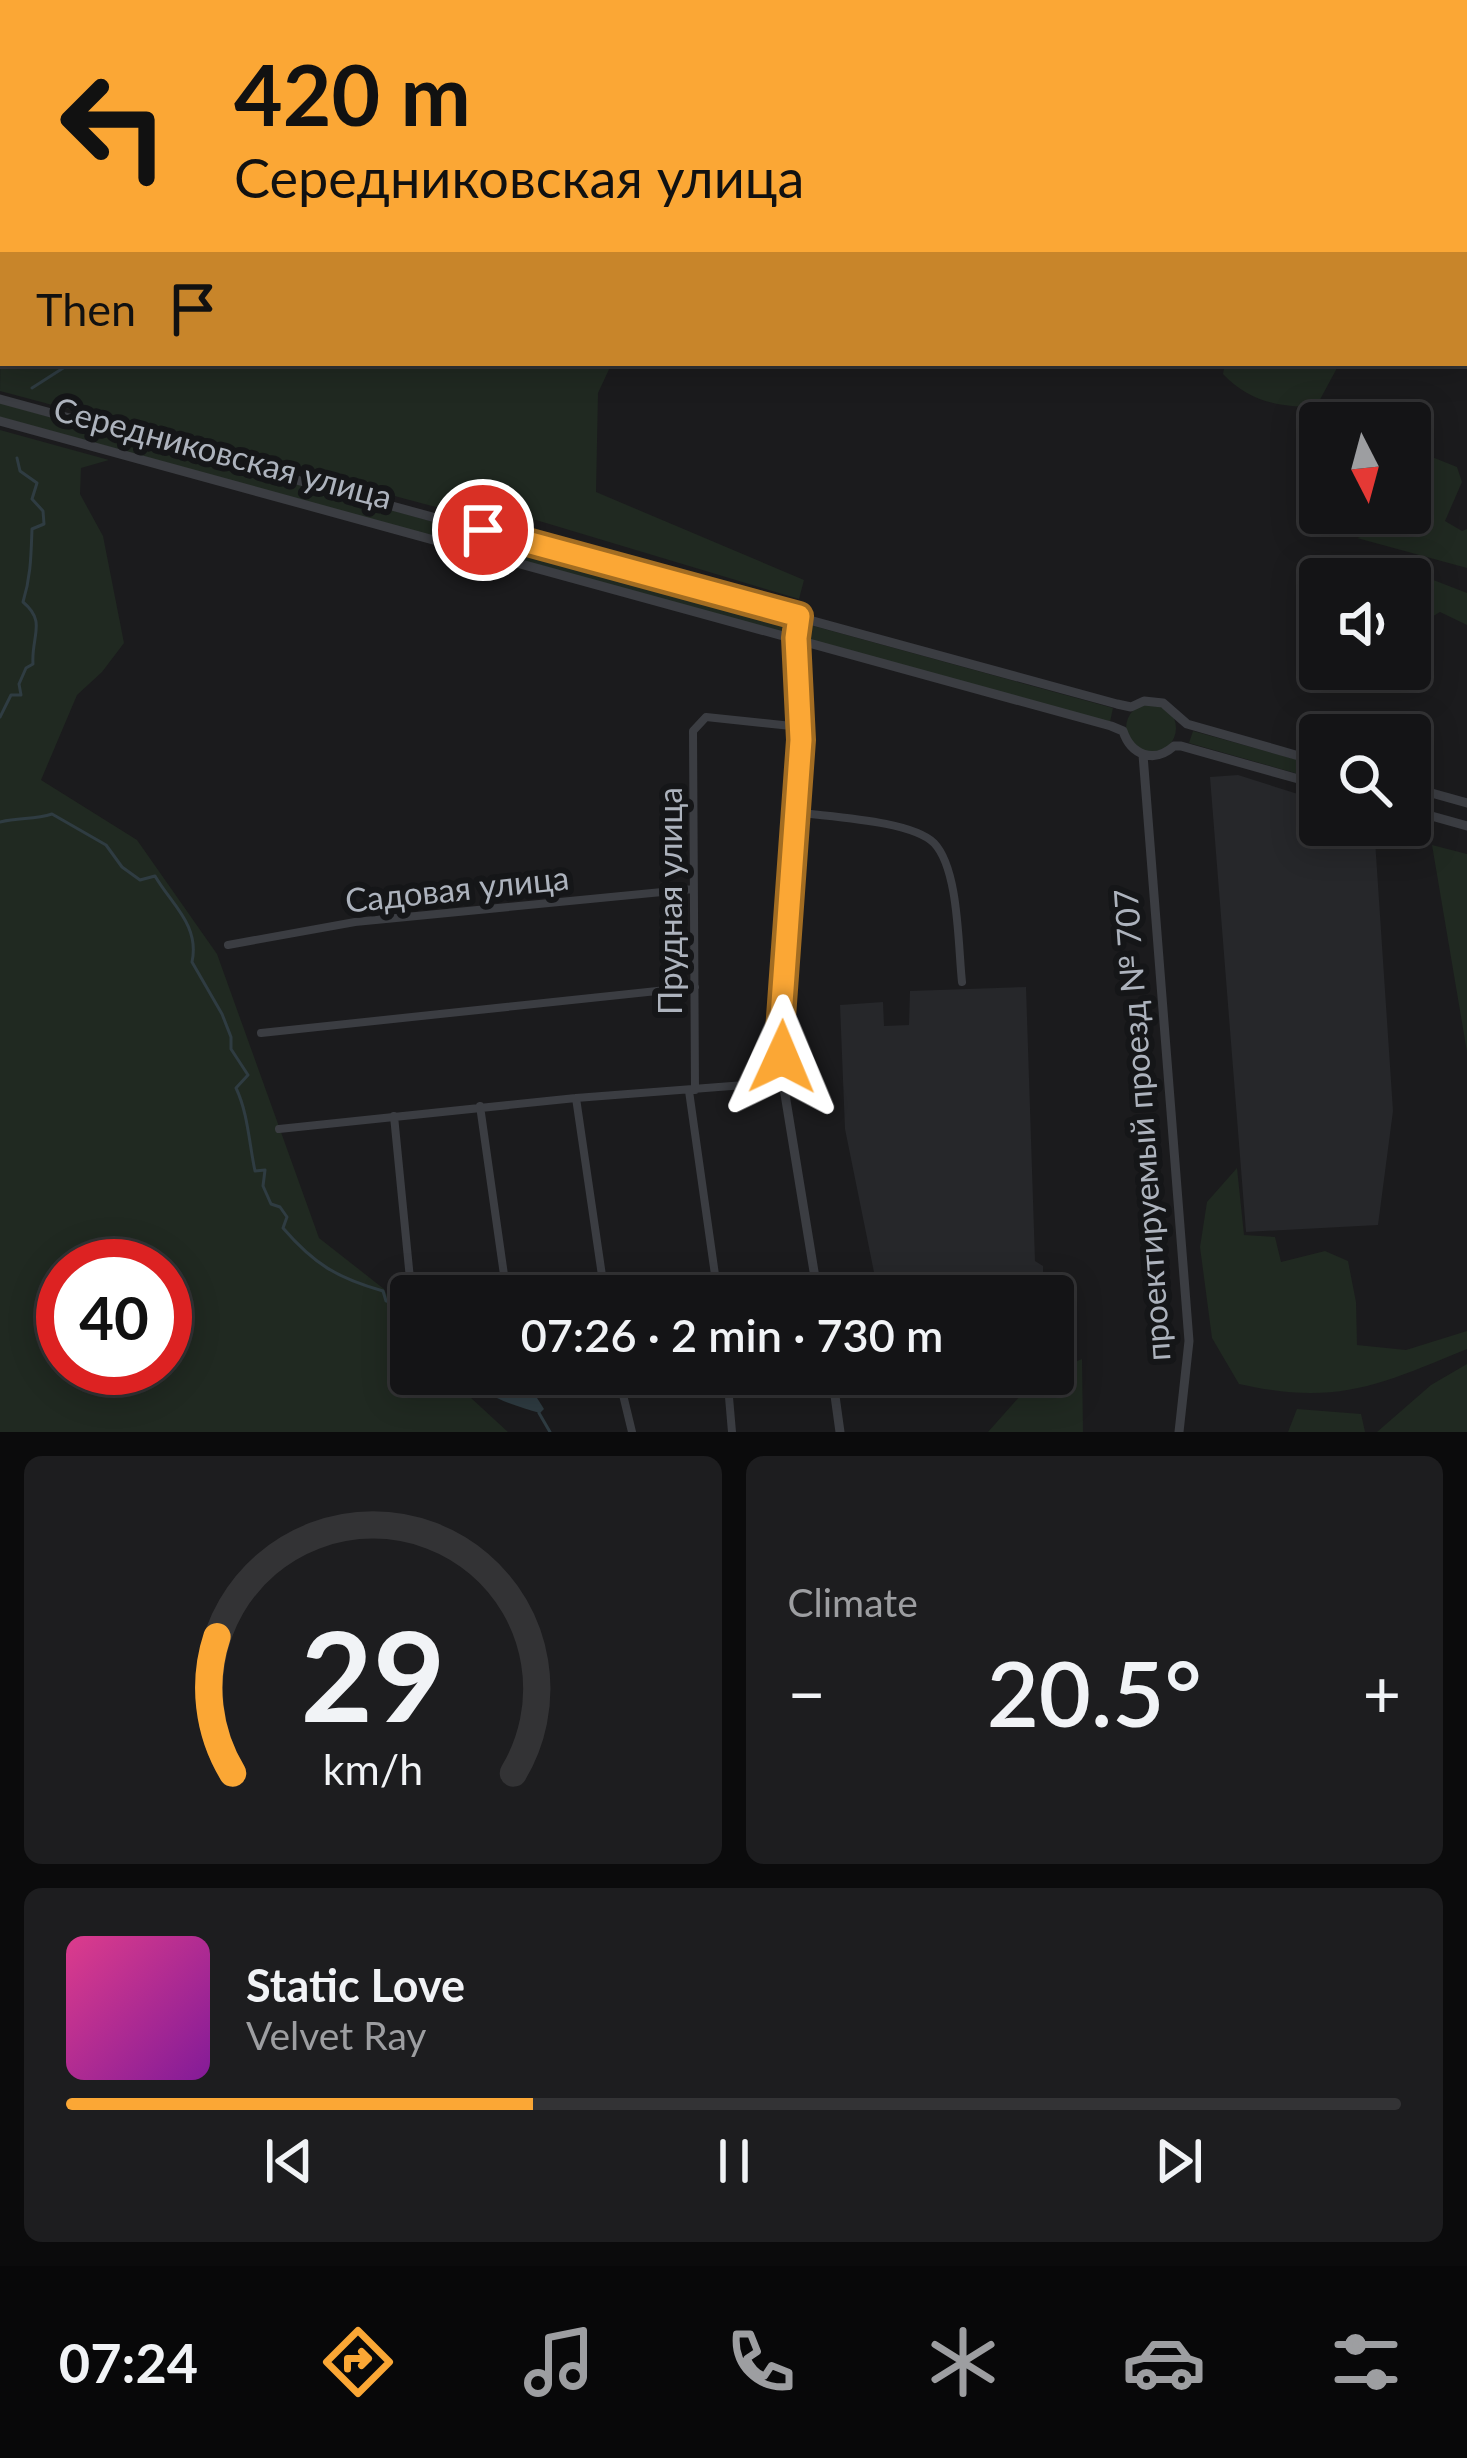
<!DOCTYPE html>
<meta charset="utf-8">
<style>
body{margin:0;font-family:Lato,sans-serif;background:#1d1d1f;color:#f1f3f6;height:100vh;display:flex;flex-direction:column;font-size:45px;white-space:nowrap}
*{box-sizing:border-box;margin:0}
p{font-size:39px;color:#9d9ea1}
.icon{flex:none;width:66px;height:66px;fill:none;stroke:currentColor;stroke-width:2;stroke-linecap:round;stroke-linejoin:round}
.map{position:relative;height:1432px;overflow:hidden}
.panel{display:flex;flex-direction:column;gap:24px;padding:24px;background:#0b0b0c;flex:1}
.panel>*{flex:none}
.top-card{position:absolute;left:0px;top:0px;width:1467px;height:366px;box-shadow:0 6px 30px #0003,0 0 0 3px #333335;background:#fba735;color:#111;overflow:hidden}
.needle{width:78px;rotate:174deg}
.tools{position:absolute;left:1299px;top:402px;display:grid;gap:24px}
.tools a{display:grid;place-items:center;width:132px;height:132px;border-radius:12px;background:#141416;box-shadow:0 6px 30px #0003,0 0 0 3px #333335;font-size:60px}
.speed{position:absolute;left:36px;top:1239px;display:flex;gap:24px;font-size:60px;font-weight:700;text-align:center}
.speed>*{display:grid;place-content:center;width:156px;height:156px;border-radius:50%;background:#141416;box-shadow:0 6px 30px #0003,0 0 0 3px #333335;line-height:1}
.speed .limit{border:18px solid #d22;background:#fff;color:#111}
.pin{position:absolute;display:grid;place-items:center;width:102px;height:102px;color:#fff;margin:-51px;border:6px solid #fff;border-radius:50%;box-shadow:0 3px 12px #0007}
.me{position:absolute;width:132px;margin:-66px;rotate:1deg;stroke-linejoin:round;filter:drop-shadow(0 0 9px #0008)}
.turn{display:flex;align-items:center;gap:42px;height:252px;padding:0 36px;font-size:54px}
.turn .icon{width:156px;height:156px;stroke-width:2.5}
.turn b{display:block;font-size:84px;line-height:102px}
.then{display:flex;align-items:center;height:114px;padding:0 36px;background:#0003;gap:24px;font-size:45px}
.big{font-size:90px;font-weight:600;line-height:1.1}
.panel .widget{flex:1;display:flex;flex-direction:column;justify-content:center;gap:18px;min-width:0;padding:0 42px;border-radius:18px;background:#1d1d1f}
.panel .dial{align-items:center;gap:0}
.dial svg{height:312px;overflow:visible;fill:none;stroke:#333335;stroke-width:7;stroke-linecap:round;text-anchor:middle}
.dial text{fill:#f1f3f6;stroke:none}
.song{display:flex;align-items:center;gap:36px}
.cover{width:144px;height:144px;border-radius:18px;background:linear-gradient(135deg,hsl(330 70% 55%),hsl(290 70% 35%))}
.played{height:12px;border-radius:6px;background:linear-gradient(90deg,#fba735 35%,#333335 35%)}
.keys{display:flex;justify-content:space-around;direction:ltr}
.heat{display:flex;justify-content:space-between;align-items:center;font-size:66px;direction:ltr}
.panel .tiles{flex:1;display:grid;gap:24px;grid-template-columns:1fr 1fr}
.widget:last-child{grid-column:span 2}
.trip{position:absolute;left:390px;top:1275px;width:684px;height:120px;border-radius:12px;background:#141416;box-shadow:0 6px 30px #0003,0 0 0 3px #333335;font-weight:600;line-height:120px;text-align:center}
.menu{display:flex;height:192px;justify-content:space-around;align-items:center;background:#080809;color:#9d9ea1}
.menu .icon{width:84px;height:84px}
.menu .active{color:#fba735}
.menu b{font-size:54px;color:#f1f3f6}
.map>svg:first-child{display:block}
.built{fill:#26272a}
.green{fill:#202921;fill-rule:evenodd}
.water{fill:#2f3c42}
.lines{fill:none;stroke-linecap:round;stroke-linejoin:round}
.stream{stroke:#2f3c42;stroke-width:3}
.river{stroke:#2f3c42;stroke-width:12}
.minor{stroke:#3b3d42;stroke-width:8}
.tertiary{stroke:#3b3d42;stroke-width:9}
.route-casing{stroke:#a36d22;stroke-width:30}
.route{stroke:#fba735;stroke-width:21}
.labels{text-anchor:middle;stroke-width:12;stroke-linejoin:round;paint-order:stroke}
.street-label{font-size:33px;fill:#adb3bd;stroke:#151618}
</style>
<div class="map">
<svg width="1467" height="1432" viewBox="0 0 1467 1432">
<rect width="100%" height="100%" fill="#1b1b1d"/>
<!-- built -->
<path class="built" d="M1238,775L1320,801V825H1374L1393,1111L1378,1225L1246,1232L1210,777Z
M1026,987L1035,1261L1043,1266V1296H886V1282H876L845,1129L840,1005L883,1002L884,1026L909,1025L910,991Z"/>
<!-- green -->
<path class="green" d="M3,136V363H612L598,393L596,492L804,580L799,599L536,520L517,523L432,506L0,391Z
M1225,363H1337V368L1316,407C1278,407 1250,402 1223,374Z
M0,403L1113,708L1110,722L0,417Z
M0,430L109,460L81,468L80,494L103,536L124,643L102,672L77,695L41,780L137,840L217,954L319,1238L384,1289L411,1345V1374H445L508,1432H0ZM63,1266H165V1368H63Z
M1410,455H1427L1457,467L1462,482L1445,521L1462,531L1467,529V568L1357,538C1377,533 1391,516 1410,513Z
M1392,564L1467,593V625L1440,612L1410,630V579H1352Z
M1126 728a25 25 0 1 1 50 0a25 25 0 1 1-50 0Z
M1193,731L1320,766V780L1189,743Z
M1432,845L1467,854V1052Z
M1237,1168L1244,1235L1275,1237L1281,1262L1325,1251L1348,1261L1356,1302L1357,1345L1406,1350L1467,1331V1349C1379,1385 1337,1406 1239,1384L1212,1338L1200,1247L1207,1202Z
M1082,1359L1083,1432H988L1035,1379Z
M1467,1364V1432H1377L1431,1385Z
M1297,1409L1361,1414L1365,1432H1288Z"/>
<!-- water -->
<path class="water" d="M463,1374H522L544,1409L540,1413C512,1405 483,1396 463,1374Z"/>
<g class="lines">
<!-- stream -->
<path class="stream" d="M138,3V0
M32,388L71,363
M0,717L11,695H21L19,684L26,668L33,664C31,636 47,622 23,602C31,576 31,555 32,529L44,524L43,511L32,499L37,483L20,471L17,458
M0,822C20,817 34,820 52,814L106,845L122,867L140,880L155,876C171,904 200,925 192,962L222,1014L231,1037V1049L248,1075L236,1088C248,1113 249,1143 255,1171L265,1170L263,1186L271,1204L280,1207L287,1217L283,1228C314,1264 337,1278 383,1291L386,1301L411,1312
M539,1413L550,1432"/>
<!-- river -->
<path class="river" d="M740,0L743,3
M980,0L1009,3
M1460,0L1467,3
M848,3L849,0
M887,3L898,0"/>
<!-- minor -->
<path class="minor" d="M0,42H3
M795,812C828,817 911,820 934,843C959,869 958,946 962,982
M228,945L355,922L693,889
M261,1033L695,987
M695,1090L693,731L706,717L801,727
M689,1091L718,1296
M576,1098L605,1296
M480,1106L507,1296
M394,1116L411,1289
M279,1129L576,1098L783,1082
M618,1374L632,1432
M727,1374L732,1432"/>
<!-- tertiary -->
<path class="tertiary" d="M0,399L1117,704L1131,707L1144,701L1163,703L1187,724L1320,762
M0,421L1111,726L1123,731C1131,755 1154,764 1174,746H1181L1320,785
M799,616L796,638L801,740L780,1031L783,1082L818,1296
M1143,755L1189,1341L1179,1432
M1410,787L1467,803
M1410,810L1467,826
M832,1374L840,1432"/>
</g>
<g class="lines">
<defs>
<path id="route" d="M483,530L799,616L796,638L801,740L780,1031L782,1057"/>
</defs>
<!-- route casing -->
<use href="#route" class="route-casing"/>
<!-- route -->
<use href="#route" class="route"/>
</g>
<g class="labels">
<!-- street labels -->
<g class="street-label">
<text transform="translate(223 453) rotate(15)" y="12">Середниковская улица</text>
<text transform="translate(457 889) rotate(-6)" y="12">Садовая улица</text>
<text transform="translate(670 901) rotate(-90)" y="12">Прудная улица</text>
<text transform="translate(1142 1125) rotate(-94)" y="12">проектируемый проезд № 707</text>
</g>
</g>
</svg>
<div class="tools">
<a><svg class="needle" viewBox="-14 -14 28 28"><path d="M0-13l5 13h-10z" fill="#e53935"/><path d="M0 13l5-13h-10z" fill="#9d9ea1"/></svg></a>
<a><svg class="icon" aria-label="sound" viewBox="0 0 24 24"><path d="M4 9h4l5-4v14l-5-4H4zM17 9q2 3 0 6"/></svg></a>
<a><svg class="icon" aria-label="search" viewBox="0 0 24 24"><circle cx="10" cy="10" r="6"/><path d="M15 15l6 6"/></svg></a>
</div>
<div class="speed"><div class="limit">40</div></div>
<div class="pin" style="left:483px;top:530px;background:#d93025"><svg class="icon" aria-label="arrive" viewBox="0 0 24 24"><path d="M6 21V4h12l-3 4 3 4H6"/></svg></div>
<svg class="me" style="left:782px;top:1057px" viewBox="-20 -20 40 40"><path d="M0-17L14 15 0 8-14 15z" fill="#fba735" stroke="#fff" stroke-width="4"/></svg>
<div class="trip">07:26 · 2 min · 730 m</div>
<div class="top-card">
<div class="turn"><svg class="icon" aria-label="left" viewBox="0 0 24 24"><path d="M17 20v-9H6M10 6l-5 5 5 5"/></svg><div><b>420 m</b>Середниковская улица</div></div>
<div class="then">Then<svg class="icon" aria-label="arrive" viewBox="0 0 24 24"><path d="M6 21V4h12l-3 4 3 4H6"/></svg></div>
</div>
</div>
<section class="panel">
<div class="tiles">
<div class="widget dial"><svg viewBox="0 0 100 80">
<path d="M14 69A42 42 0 1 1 86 69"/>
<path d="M14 69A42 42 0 0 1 10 34" stroke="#fba735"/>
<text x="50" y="56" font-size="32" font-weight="700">29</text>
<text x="50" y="72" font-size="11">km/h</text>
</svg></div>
<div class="widget"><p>Climate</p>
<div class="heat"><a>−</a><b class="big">20.5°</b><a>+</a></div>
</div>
<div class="widget">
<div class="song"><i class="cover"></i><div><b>Static Love</b><p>Velvet Ray</p></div></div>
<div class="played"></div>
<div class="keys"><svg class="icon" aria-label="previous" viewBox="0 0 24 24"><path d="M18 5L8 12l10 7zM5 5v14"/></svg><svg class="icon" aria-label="pause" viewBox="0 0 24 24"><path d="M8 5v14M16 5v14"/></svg><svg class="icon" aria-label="next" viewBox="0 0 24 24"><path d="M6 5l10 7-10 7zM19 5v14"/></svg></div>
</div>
</div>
</section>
<nav class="menu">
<b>07:24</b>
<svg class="icon active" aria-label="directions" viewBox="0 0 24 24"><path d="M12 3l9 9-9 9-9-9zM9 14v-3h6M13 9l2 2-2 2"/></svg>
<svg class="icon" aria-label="music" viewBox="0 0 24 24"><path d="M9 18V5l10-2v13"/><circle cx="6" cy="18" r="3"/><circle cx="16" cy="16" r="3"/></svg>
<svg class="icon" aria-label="phone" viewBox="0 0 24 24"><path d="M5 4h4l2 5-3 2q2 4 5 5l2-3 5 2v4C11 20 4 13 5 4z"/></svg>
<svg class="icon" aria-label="climate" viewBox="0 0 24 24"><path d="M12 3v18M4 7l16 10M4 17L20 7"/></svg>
<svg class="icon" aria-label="car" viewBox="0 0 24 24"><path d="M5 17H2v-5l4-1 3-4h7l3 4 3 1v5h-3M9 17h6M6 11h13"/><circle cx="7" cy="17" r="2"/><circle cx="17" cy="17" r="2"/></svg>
<svg class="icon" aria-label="filters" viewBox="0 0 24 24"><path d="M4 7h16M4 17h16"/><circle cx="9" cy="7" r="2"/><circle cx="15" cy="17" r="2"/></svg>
</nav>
